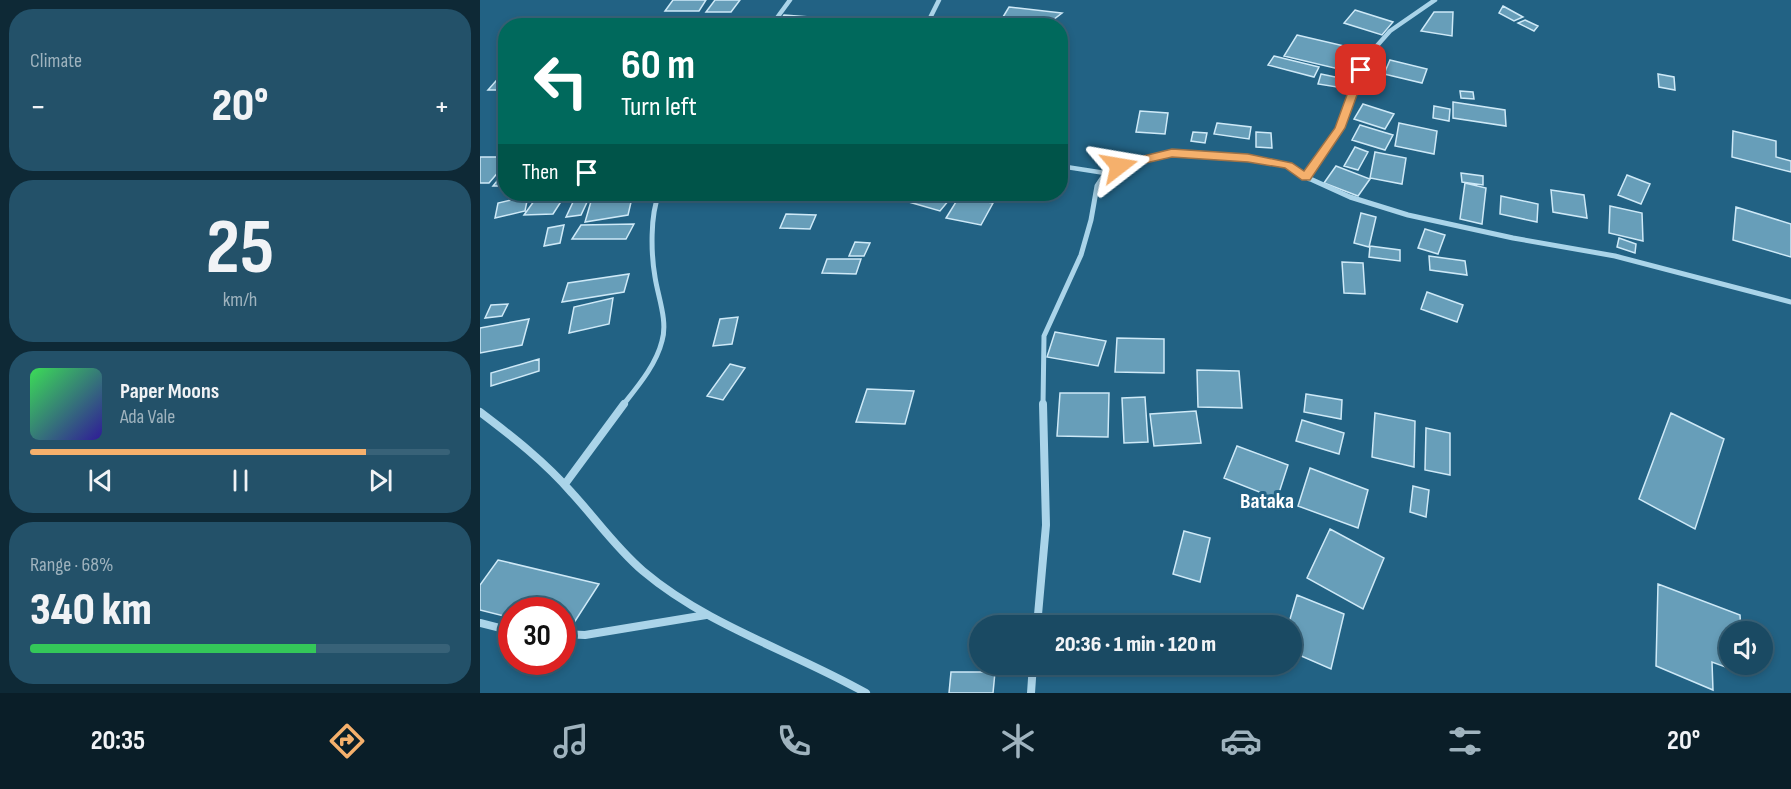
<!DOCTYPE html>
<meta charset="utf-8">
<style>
body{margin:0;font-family:"Sofia Sans Condensed",sans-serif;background:#235169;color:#f1f3f6;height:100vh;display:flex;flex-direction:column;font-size:22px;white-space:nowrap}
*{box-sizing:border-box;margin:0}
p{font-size:20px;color:#9fb3be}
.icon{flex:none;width:33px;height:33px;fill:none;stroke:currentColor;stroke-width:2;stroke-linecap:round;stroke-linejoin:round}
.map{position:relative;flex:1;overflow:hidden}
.side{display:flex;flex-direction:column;gap:9px;padding:9px;background:#0e2936;width:480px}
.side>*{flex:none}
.top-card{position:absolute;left:18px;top:18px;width:570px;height:183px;border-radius:24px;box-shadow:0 3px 9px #0003,0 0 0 2px #386278;background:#00695c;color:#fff;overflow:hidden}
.fabs{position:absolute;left:1239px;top:621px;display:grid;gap:12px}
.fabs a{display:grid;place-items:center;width:54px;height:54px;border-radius:50%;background:#1a4a63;box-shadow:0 3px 9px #0003,0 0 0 2px #386278;font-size:30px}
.speed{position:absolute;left:18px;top:597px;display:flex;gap:12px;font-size:30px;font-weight:700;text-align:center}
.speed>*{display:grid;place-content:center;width:78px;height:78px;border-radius:50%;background:#1a4a63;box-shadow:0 3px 9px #0003,0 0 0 2px #386278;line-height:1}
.speed .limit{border:9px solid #d22;background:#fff;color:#111}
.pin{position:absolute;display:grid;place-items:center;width:51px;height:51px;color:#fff;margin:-26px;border-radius:12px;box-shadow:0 3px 9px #0006}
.me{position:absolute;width:66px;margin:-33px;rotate:76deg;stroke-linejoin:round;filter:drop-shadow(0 0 4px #0008)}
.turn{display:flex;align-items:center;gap:21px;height:126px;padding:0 24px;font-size:27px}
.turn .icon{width:78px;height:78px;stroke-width:2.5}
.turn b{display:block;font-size:42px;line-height:51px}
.then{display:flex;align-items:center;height:57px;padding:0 24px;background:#0003;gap:12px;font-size:22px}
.big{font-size:45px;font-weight:800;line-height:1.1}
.side .card{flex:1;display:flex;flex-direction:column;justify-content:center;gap:9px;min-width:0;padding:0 21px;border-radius:24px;background:#235169}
.side .dial{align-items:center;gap:0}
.dial b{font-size:78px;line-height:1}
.song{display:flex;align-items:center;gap:18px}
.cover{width:72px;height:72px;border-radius:9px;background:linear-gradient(135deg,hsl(130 70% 55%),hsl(250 70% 35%))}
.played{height:6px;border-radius:3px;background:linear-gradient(90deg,#f5b06c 80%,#386278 80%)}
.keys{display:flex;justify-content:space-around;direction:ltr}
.heat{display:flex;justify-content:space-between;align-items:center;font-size:33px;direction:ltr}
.charge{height:9px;border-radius:4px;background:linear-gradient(90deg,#34c759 68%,#386278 0)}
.trip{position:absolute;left:489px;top:615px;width:333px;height:60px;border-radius:30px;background:#1a4a63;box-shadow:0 3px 9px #0003,0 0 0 2px #386278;font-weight:800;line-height:60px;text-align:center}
.tab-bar{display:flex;height:96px;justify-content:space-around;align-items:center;background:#0a1e28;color:#9fb3be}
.tab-bar .icon{width:42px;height:42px}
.tab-bar .selected{color:#f5b06c}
.tab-bar b{font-size:27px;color:#f1f3f6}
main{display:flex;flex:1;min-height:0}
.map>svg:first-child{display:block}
.building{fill:#679eb9;stroke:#cee9f7;stroke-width:1.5}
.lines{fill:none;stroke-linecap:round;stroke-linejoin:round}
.minor-far2{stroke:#aad4e9;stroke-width:4.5}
.minor-far1{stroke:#aad4e9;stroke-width:5}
.minor{stroke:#aad4e9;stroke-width:8}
.route{fill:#f5b06c;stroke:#9f7246;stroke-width:1.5}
.labels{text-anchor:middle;stroke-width:6;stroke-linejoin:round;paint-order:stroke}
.quarter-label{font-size:22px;font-weight:bold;fill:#fff;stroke:#226284}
</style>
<main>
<section class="side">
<div class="card"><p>Climate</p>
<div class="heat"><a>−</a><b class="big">20°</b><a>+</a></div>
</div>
<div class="card dial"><b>25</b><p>km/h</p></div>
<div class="card">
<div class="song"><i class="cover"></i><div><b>Paper Moons</b><p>Ada Vale</p></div></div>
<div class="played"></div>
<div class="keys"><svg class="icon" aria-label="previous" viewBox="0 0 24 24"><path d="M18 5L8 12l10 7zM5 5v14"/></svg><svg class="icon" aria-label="pause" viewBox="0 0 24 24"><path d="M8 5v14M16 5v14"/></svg><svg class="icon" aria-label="next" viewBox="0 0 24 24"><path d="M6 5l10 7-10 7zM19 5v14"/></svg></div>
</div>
<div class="card"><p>Range · 68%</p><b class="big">340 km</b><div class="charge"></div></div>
</section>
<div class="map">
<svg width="1311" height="693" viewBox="0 0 1311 693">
<rect width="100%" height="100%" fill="#226284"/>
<!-- building -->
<path class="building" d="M193,0H226L219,11H185Z
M235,0H260L251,12H226Z
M1023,6L1043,17L1034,21L1019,13Z
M529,7L582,13L569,23L523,17Z
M875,10L913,22L902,35L864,23Z
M954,12H973L972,36L941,31Z
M304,15L329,17L324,24L299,22Z
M1045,20L1058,26L1054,31L1038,23Z
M817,35L877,49L867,71L804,56Z
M794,56L839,67L834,77L788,65Z
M910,60L947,69L942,83L904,74Z
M23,73H26V90H8Z
M841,74L865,79L863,88L838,84Z
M1178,74L1194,77L1195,90L1179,87Z
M980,91L993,92L994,99L981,98Z
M973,102L1025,110L1026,126L973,118Z
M883,104L914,114L905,129L874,119Z
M954,106L970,109L969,121L953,118Z
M660,111L688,113L685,134L656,132Z
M737,123L771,127L769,139L734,134Z
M919,123L957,131L954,154L915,146Z
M880,125L913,135L905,150L872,140Z
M1253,131L1296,141V157L1311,161V172L1252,157Z
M713,132L727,133L725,143L711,141Z
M776,132L791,133L792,148L776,147Z
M875,147L888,152L878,170L864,166Z
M895,152L926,158L922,184L890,178Z
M0,157H26V163L9,183H0Z
M856,166L890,179L878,196L844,183Z
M26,170V186H13Z
M981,173L1003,176V185L982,182Z
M1147,175L1170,184L1161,204L1138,195Z
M985,183L1006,188L1002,224L980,219Z
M1071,190L1104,195L1107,218L1073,212Z
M267,194H296V195L268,201Z
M436,194H474L460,211L429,202Z
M132,195L131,201L152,198L148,215L105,222L112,198Z
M48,196L45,211L15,218L18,203Z
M1021,196L1058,204L1057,222L1020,214Z
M479,197L513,203L501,225L466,218Z
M109,198L101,215L86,217L94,200Z
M82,200L73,214L44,215L54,201Z
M1130,206L1162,213L1163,241L1129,233Z
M1256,207L1311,224V257L1253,240Z
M881,213L896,217L889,247L874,243Z
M306,214L336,215L330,229L300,228Z
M154,224L146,239H92L101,225Z
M84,225L80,243L64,246L68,228Z
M945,229L965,235L958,254L938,248Z
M1139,238L1156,244L1155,253L1137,247Z
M375,242L390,243L384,256H369Z
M890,246L920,250V261L889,257Z
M949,256L985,261L987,275L950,270Z
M347,259H381L376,274L342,273Z
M862,262L883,263L885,294L864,293Z
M149,274L144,292L82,302L88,283Z
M947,292L983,305L977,322L941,309Z
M133,298L129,324L89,333L94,307Z
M28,304L22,316L5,318L11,305Z
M258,317L252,344L233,346L240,319Z
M49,319L42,345L0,353V328Z
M575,332L626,341L618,366L567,357Z
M637,338L684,339V373L635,372Z
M59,359V371L11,386V373Z
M250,364L265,368L243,400L227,396Z
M717,370L759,371L762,408L718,407Z
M387,389L434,391L425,424L376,422Z
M580,393H629L628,437L577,436Z
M826,394L862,400L861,419L824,412Z
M665,397L668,442L644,443L642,398Z
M716,411L721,443L674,446L670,414Z
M895,413L935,421L934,467L892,457Z
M1191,413L1244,439L1215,529L1159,499Z
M822,420L864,433L859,454L816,441Z
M946,428L970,433V475L945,470Z
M757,446L808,465L797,499L744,478Z
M830,468L888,490L878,528L818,506Z
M933,486L949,490L946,517L930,512Z
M850,529L904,558L883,609L827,578Z
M704,531L730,538L720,582L693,574Z
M18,560L119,584L88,632L82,630V610H32V618L0,610V585Z
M1178,584L1260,615L1261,632H1250V664H1262V673L1232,662L1233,690L1176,666Z
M817,595L864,614L851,669L812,652V626H808Z
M471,672H515L513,693H469Z"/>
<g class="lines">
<!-- minor-far2 -->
<path class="minor-far2" d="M291,26L310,0
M446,26L459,0
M580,166L625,173
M826,177L829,179
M622,179L625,173L639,166L692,153L768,158L808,165L826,177L860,128L874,83L887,57L910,31L955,0"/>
<!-- minor-far1 -->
<path class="minor-far1" d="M826,177L870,197L928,215L1033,238L1135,256L1311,302
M143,405C158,386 176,365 182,341C188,321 178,297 175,277C171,254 170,215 179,194
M563,405L564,336L601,255L611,220L617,186L623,177"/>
<!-- minor -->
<path class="minor" d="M0,412C33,437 65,462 92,493C116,519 136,548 163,571C228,626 312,651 386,693
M85,484L144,404
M0,623L32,631
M557,626L566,525L563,404
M82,634L105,635L226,615
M551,693L553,664"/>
</g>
<!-- route -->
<path class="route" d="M881,67L886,70L865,128L830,180H822L805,168L768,162L692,157L639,169L633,166L635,163L692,149L768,154L812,163L824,171L855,128L876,70Z"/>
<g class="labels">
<!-- quarter labels -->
<g class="quarter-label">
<text x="787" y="508">Bataka</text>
</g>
</g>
</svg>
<div class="fabs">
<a><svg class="icon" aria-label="sound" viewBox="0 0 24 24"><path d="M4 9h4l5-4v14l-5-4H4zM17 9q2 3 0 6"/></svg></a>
</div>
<div class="speed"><div class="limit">30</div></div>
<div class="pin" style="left:881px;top:70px;background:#d93025"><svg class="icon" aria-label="arrive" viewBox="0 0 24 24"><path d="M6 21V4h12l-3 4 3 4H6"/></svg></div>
<svg class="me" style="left:639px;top:166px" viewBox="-20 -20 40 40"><path d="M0-17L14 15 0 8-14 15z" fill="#f5b06c" stroke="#fff" stroke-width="4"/></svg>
<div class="trip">20:36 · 1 min · 120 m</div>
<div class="top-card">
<div class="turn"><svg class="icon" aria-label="left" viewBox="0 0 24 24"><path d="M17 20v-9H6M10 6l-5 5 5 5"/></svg><div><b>60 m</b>Turn left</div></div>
<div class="then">Then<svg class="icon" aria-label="arrive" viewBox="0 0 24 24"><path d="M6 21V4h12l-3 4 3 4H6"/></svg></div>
</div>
</div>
</main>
<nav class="tab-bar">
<b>20:35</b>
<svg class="icon selected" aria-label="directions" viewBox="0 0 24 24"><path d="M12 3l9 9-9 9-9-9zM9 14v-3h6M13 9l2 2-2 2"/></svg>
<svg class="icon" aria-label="music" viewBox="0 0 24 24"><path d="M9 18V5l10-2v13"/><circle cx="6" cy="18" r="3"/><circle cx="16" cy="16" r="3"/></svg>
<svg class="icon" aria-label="phone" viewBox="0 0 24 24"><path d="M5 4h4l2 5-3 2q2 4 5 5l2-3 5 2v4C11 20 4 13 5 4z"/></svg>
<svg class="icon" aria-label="climate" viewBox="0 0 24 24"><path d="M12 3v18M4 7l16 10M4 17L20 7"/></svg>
<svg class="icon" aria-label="car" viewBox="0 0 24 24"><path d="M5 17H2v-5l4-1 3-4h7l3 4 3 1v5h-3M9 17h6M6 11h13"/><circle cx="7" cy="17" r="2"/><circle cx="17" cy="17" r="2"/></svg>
<svg class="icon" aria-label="filters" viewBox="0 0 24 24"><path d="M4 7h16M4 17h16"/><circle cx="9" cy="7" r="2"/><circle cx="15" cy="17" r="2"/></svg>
<b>20°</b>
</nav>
